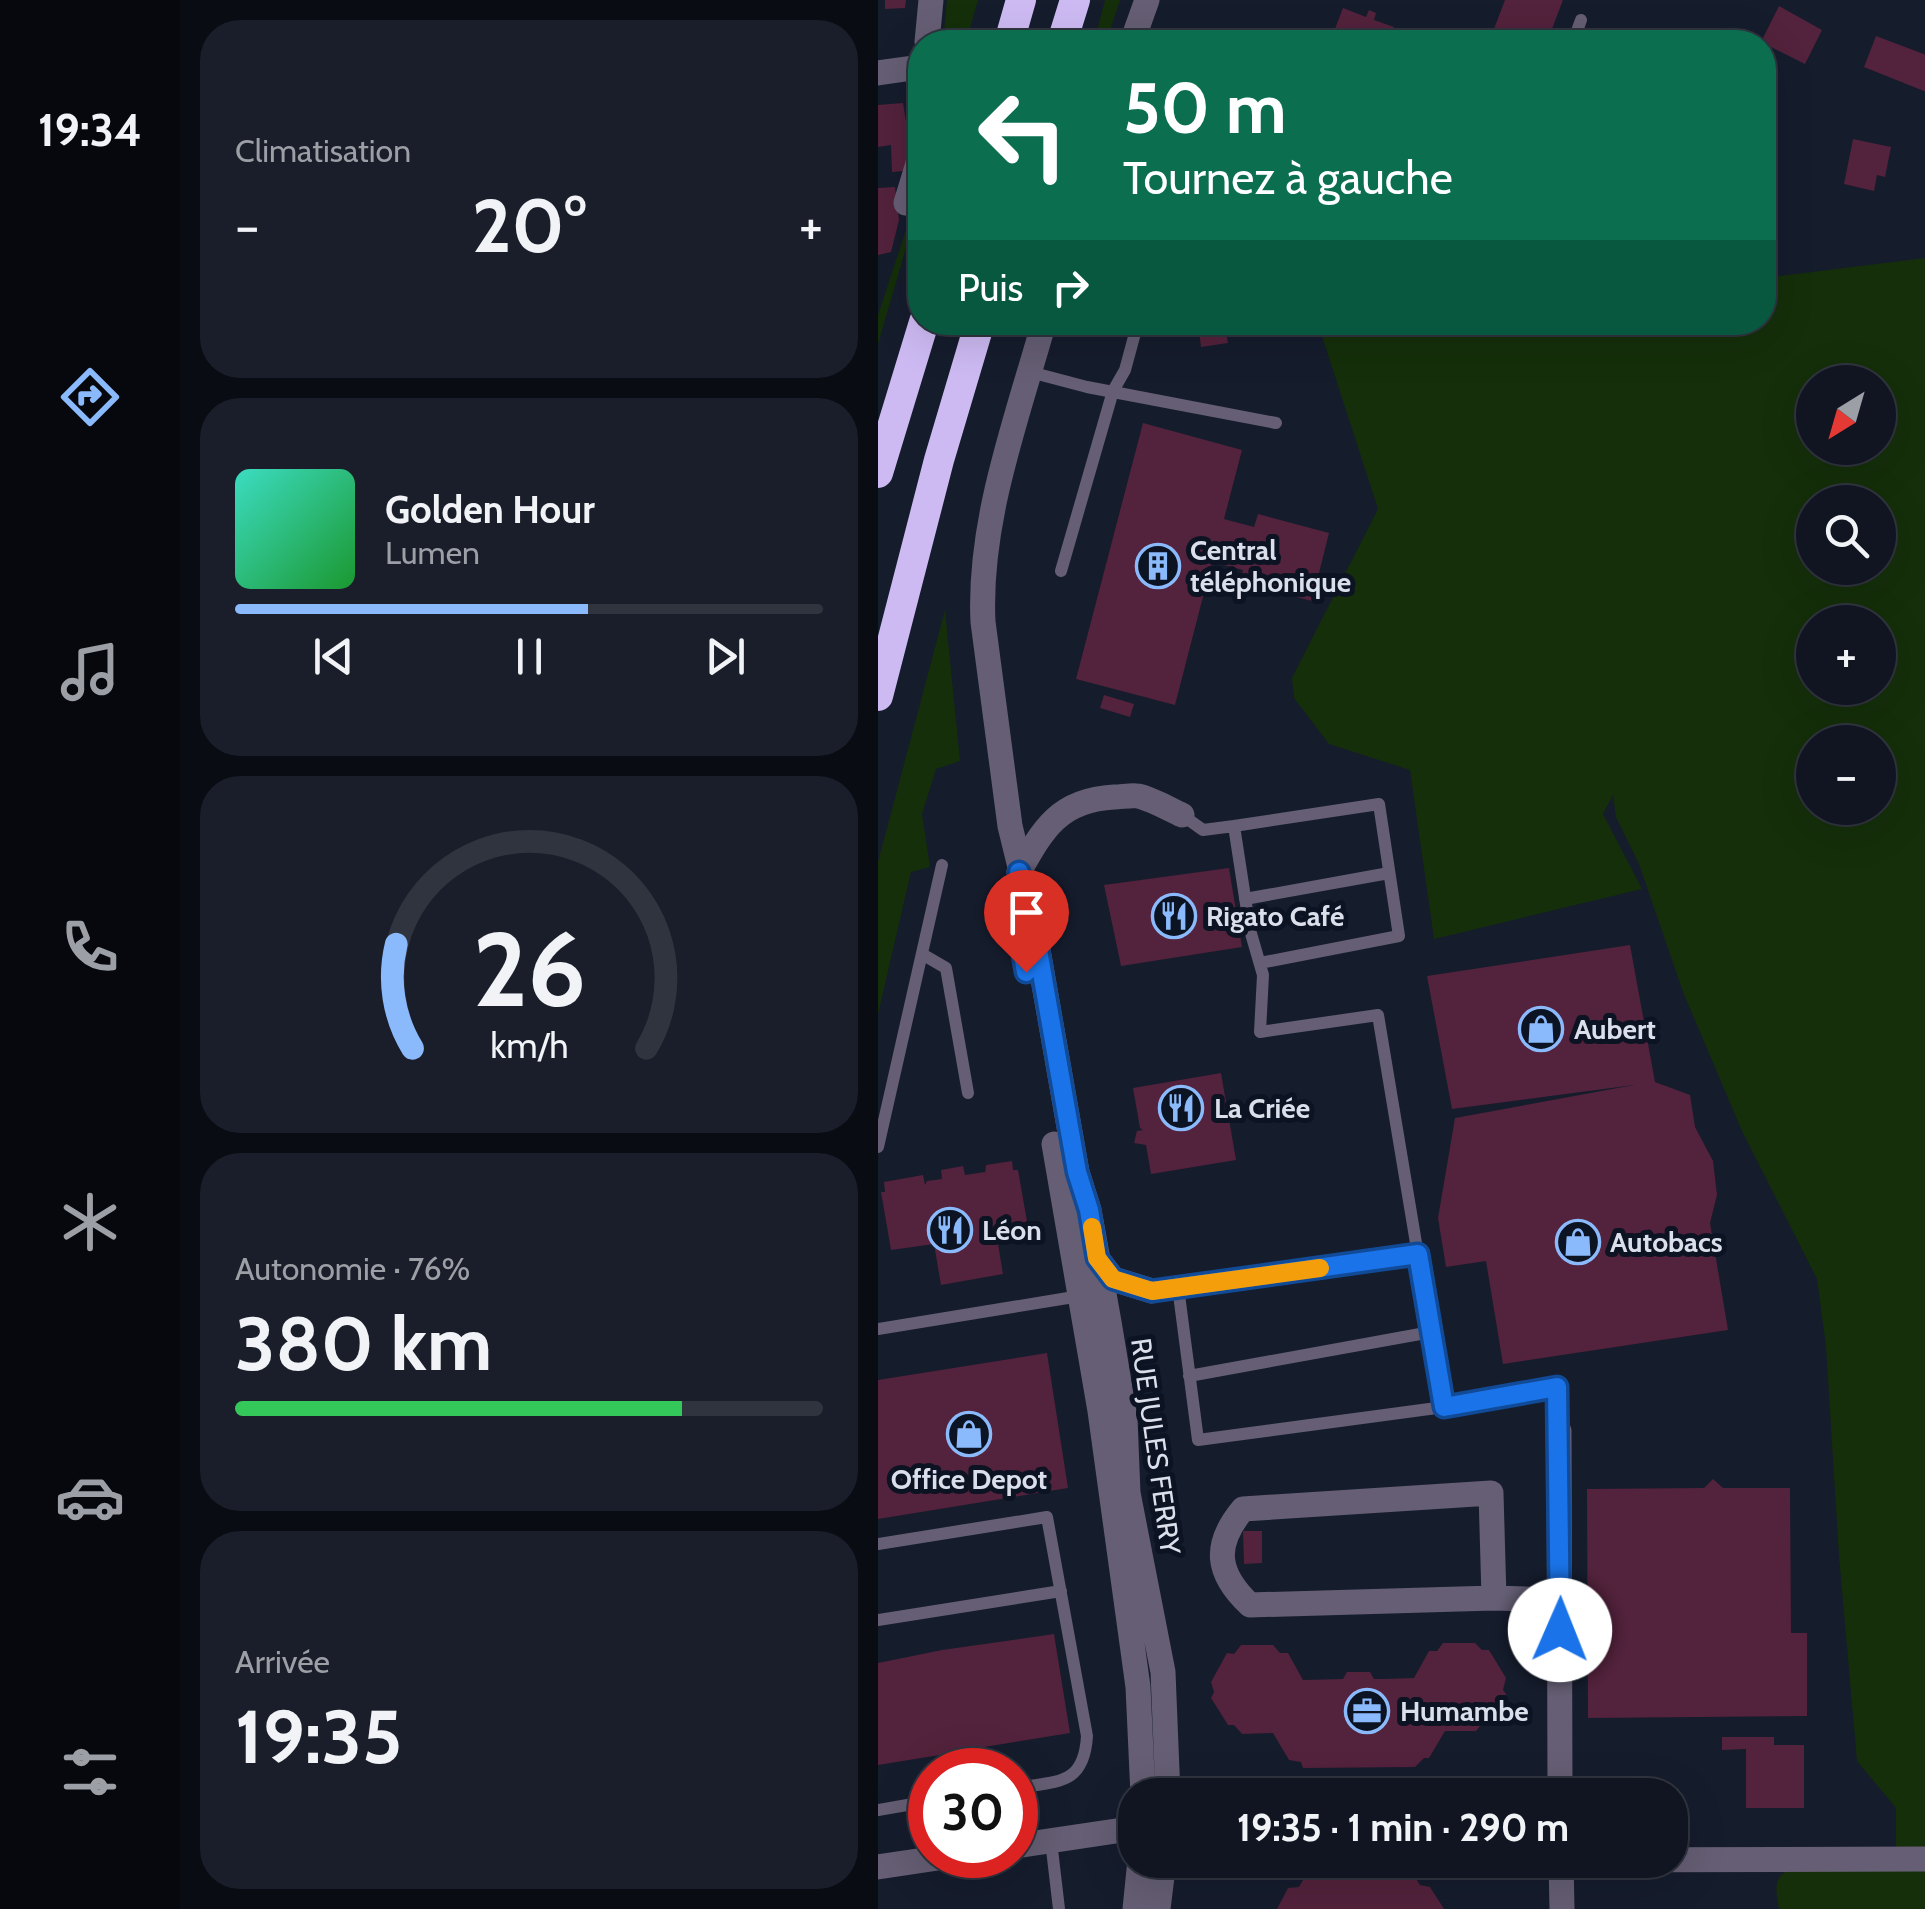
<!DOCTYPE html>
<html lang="fr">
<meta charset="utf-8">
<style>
body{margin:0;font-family:Cabin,sans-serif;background:#191e2a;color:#f1f3f6;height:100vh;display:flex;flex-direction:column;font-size:38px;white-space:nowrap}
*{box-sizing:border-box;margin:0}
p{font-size:32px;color:#9c9fa5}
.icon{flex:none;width:55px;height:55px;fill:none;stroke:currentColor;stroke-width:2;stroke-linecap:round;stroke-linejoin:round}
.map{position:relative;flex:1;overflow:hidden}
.side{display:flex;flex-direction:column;gap:20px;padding:20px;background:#090c12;width:698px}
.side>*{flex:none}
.hud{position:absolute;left:30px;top:30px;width:868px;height:305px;border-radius:40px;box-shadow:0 10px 40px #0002,0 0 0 2px #30343f;background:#0b6e4f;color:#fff;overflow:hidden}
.needle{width:65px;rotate:217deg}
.tools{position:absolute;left:918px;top:365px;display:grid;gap:20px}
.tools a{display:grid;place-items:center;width:100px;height:100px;border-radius:50%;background:#101521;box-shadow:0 10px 40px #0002,0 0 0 2px #30343f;font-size:50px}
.speed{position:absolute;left:30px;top:1748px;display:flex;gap:20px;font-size:50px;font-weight:700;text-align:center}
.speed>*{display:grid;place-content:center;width:130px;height:130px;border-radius:50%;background:#101521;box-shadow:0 10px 40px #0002,0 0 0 2px #30343f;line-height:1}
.speed .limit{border:15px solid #d22;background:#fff;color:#111}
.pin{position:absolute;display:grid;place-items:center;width:85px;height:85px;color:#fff;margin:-102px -42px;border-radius:50% 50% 50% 0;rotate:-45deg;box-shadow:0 0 10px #0007}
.pin .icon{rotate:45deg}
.me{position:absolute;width:110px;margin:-55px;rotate:1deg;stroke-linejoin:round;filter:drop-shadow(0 0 8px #0008)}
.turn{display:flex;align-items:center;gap:35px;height:210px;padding:0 50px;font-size:45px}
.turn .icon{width:130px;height:130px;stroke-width:2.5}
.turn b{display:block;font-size:70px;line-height:85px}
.then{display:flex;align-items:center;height:95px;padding:0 50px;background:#0003;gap:20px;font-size:38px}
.big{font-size:75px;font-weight:700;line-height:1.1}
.side .tile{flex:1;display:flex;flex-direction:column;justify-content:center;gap:15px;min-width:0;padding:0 35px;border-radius:40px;background:#191e2a}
.side .dial{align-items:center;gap:0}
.dial svg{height:260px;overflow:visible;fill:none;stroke:#30343f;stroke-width:7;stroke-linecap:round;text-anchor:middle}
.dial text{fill:#f1f3f6;stroke:none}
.song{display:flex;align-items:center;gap:30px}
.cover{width:120px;height:120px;border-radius:15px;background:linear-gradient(135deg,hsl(170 70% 55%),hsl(130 70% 35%))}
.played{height:10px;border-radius:5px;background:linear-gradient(90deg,#8bbafc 60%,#30343f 60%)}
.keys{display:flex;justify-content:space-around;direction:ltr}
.heat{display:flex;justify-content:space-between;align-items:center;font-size:55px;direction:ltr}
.charge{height:15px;border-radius:8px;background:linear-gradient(90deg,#34c759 76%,#30343f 0)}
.trip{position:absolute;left:240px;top:1778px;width:570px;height:100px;border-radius:40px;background:#101521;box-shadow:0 10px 40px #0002,0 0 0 2px #30343f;font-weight:700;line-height:100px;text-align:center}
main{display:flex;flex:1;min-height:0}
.menu{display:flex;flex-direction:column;width:180px;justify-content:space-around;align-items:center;background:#06080d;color:#9c9fa5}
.menu .icon{width:70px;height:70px}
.menu .on{color:#8bbafc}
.menu b{font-size:45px;color:#f1f3f6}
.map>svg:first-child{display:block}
.green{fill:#152f0a;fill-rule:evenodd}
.building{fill:#53223c}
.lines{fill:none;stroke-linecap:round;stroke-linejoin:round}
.service{stroke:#655e74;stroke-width:12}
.minor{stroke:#655e74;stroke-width:25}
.tertiary{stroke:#655e74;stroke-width:25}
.motorway{stroke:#cdbaf3;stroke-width:30}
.route-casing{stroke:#114b97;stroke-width:25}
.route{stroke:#1a73e8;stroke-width:18}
.slow{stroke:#f59e0b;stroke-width:18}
.labels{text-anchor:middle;stroke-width:10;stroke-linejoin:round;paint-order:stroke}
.poi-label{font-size:28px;font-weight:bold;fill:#dadfeb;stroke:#0c1322;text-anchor:start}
.street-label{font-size:28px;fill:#dadfeb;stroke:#0c1322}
</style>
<main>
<nav class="menu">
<b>19:34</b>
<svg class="icon on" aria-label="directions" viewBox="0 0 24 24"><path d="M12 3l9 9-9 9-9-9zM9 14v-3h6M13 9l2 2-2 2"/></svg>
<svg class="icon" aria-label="music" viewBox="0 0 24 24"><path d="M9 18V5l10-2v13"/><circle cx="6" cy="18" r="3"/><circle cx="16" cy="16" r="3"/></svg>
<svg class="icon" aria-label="phone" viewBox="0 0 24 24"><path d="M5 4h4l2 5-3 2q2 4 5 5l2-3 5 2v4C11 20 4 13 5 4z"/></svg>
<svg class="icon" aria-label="climate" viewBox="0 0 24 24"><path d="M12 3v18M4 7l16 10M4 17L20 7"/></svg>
<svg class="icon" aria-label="car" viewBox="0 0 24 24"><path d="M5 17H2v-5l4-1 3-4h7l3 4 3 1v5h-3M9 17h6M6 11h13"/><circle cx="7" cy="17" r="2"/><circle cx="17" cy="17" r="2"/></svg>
<svg class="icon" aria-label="filters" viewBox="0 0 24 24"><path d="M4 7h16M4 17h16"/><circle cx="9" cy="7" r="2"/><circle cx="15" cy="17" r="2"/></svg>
</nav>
<section class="side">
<div class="tile"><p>Climatisation</p>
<div class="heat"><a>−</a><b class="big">20°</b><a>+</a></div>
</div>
<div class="tile">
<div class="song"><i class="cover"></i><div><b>Golden Hour</b><p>Lumen</p></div></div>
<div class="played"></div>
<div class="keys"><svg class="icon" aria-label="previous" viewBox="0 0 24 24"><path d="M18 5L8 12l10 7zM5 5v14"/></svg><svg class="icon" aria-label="pause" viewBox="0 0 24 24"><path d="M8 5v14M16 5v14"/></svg><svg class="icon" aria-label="next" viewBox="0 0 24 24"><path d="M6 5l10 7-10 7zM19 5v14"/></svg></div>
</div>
<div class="tile dial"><svg viewBox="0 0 100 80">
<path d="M14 69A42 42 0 1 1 86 69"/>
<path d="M14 69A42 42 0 0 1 9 37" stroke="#8bbafc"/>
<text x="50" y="56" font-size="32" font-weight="700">26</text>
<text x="50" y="72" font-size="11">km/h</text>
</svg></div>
<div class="tile"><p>Autonomie · 76%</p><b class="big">380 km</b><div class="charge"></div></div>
<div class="tile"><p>Arrivée</p><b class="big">19:35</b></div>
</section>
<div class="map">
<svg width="1048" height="1909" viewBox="0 0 1048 1909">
<rect width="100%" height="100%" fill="#151c2c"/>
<!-- green -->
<path class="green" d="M69,0H100L88,42H65Z
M227,0H242L228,42H216Z
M42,187V200L0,344V315Z
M1047,258V1909H901C898,1891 894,1878 912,1869L1018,1868V1808L979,1761L961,1556L948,1346L939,1279L864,1131L805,992L761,864L738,817L735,795L725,814L764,889L556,939L532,770L451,744L416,698L414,678L500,509L443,333L528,322H885V278ZM935,382H1000V448H935ZM935,502H1000V568H935ZM935,622H1000V688H935ZM935,742H1000V808H935Z
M67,610L82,761L58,769L44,814L52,867L33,872L0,1014V862Z"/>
<!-- building -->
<path class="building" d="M7,0H28L27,8L7,9Z
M627,0H685L669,42H611Z
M901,6L944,30L927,64L883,42Z
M465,8L488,17L491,10L498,13L496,20L516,27L510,42H452Z
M296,35L316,42H293Z
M998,36L1048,55V92L986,67Z
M25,103L33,153L25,171L14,172L13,145L0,147V105Z
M975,139L1013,147L1007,177L999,175L996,191L966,184Z
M17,187L21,220L13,252L0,255V188Z
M320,322H346L350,343L323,347Z
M265,423L364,450L346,519L376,527L380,514L451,533L434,601L362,582L365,570L334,562L297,705L198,679Z
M226,695L256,704L252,717L222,708Z
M351,868L364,947L243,966L226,885Z
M752,945L777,1082L812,1095L817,1127L835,1161L839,1195L832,1223L850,1330L625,1364L608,1261L568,1267L560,1218L577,1118L756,1085L574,1109L549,976Z
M343,1073L358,1160L273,1174L268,1145L256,1143L259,1131L265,1130L262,1128L255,1088Z
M134,1161L135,1170H140L150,1227L118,1232L125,1274L63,1285L56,1244L13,1250L3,1192H7L6,1182L45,1175L47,1185L49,1181L64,1179L63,1170L85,1166L87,1175L107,1172V1175L108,1165Z
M169,1353L190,1488L0,1519V1380Z
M835,1479L845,1488H912L913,1633H929V1716L710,1718L709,1489L826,1488Z
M365,1531H384V1563L366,1564Z
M176,1634L192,1733L81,1751V1754L69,1757L68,1754L0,1765V1663L64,1650Z
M565,1643H597L604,1650H611L628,1678L625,1690L628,1694L613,1721H606L598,1731H567L551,1758H546L537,1767L425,1768L423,1762L411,1760L395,1733L364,1734L356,1725H350L333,1698L336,1692L333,1682L349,1653L356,1654L363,1645H395L402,1653H410L425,1680L465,1679L469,1672H492L496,1679H505L536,1678L551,1651H559Z
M844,1737H896V1745H926V1808H868V1749L844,1750Z
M538,1879L542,1885L552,1887L566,1909H399L410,1888L421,1887L425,1880Z"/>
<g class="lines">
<!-- service -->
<path class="service" d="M695,42L703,20
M152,372L209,387L398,423
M183,571L235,391L247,370L260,322
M356,826L501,804L521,936L382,963
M367,899L511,873
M44,954L68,968L90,1093
M0,1147L64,865
M540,1255L566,1407L679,1387L681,1431
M300,1287L320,1440L566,1407
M274,1291L540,1255L500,1015L382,1032L385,975L372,930L356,826L325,830L304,815
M0,1329L202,1296
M311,1376L553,1332
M0,1544L169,1517L209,1736C206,1786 179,1781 138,1788
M0,1620L183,1591
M0,1810L52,1801
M173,1841L181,1909"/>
<!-- minor -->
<path class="minor" d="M49,42L53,0
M0,73L42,67
M28,203L42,157
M141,872C165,829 181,800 236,797C243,797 253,795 260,796C274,799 291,809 304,815
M219,1258L235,1279L274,1291
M681,1431L682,1795
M613,1493L616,1598L372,1605C338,1573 335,1545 365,1509Z
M616,1598L682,1600
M138,1846L258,1828
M683,1860L1048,1859
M683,1860L684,1909
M0,1867L80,1855"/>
<!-- tertiary -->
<path class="tertiary" d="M254,42L269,0
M166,322C139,419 100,521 105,622L132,826L154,916L199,1172L211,1210L231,1322L247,1418L250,1493L285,1672L290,1795
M176,1144L222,1411L260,1687L265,1795
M257,1909L262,1860
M280,1909L286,1860"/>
<!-- motorway -->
<path class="motorway" d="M131,42L143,0
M184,42L197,0
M0,473L46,322
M0,696L61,460L102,322"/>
</g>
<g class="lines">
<defs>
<path id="route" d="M148,972L139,918L141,872L154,916L199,1172L211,1210L219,1258L235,1279L274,1291L540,1254L566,1407L679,1387L682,1630"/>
</defs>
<!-- route casing -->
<use href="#route" class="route-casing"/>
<!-- route -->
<use href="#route" class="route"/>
<!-- slow -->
<path class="slow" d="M214,1227L219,1258L235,1279L274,1291L442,1268"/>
</g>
<!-- icons -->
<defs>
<symbol id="building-ring" viewBox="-11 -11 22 22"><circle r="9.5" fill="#0c1322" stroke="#8bbafc" stroke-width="1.5"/><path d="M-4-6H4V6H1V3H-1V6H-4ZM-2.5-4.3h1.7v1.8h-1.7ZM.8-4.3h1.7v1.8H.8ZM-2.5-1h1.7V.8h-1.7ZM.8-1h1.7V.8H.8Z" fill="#8bbafc"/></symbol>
<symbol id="restaurant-ring" viewBox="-11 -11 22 22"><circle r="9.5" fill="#0c1322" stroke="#8bbafc" stroke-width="1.5"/><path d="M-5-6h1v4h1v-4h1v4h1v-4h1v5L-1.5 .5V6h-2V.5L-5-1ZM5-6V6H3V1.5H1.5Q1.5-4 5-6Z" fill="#8bbafc"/></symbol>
<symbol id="shop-ring" viewBox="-11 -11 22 22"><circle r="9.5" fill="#0c1322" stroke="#8bbafc" stroke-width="1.5"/><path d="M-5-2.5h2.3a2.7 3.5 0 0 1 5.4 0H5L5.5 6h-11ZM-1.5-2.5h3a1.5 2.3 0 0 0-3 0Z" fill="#8bbafc"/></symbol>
<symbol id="office-ring" viewBox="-11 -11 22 22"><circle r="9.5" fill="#0c1322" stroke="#8bbafc" stroke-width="1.5"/><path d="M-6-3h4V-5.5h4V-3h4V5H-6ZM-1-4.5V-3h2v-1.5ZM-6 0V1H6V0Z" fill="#8bbafc"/></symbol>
</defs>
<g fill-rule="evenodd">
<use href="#building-ring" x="255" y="541" width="50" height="50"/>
<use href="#restaurant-ring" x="271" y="891" width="50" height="50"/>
<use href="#shop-ring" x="638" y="1004" width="50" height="50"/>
<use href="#restaurant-ring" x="278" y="1083" width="50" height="50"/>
<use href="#restaurant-ring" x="47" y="1205" width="50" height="50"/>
<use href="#shop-ring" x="675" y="1217" width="50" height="50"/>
<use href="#shop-ring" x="66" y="1409" width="50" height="50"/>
<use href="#office-ring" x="464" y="1686" width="50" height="50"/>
</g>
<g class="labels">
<!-- poi labels -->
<g class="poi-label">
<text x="312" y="560">Central<tspan x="312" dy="32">téléphonique</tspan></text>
<text x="328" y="926">Rigato Café</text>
<text x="696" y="1039">Aubert</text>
<text x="336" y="1118">La Criée</text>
<text x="104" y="1240">Léon</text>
<text x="732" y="1252">Autobacs</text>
<text x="91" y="1489" text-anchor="middle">Office Depot</text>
<text x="522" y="1721">Humambe</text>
</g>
<!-- street labels -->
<g class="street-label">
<text transform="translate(278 1446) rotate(82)" y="10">RUE JULES FERRY</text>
</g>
</g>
</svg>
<div class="tools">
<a><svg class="needle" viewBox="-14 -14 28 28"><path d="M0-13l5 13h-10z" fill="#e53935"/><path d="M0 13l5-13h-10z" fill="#9c9fa5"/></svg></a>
<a><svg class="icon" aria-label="search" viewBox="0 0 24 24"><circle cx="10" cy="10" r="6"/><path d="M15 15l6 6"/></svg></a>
<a>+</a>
<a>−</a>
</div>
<div class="speed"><div class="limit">30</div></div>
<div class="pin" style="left:148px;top:972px;background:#d93025"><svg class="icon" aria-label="arrive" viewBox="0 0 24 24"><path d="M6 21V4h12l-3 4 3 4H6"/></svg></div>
<svg class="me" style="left:682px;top:1630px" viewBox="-20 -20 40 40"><circle r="19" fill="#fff"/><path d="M0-13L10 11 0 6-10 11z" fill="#1a73e8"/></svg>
<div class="trip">19:35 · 1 min · 290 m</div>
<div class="hud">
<div class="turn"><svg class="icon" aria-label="left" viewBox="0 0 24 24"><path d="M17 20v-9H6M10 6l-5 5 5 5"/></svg><div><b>50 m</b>Tournez à gauche</div></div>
<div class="then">Puis<svg class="icon" aria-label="right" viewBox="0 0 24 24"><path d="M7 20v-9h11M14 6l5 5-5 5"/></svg></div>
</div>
</div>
</main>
